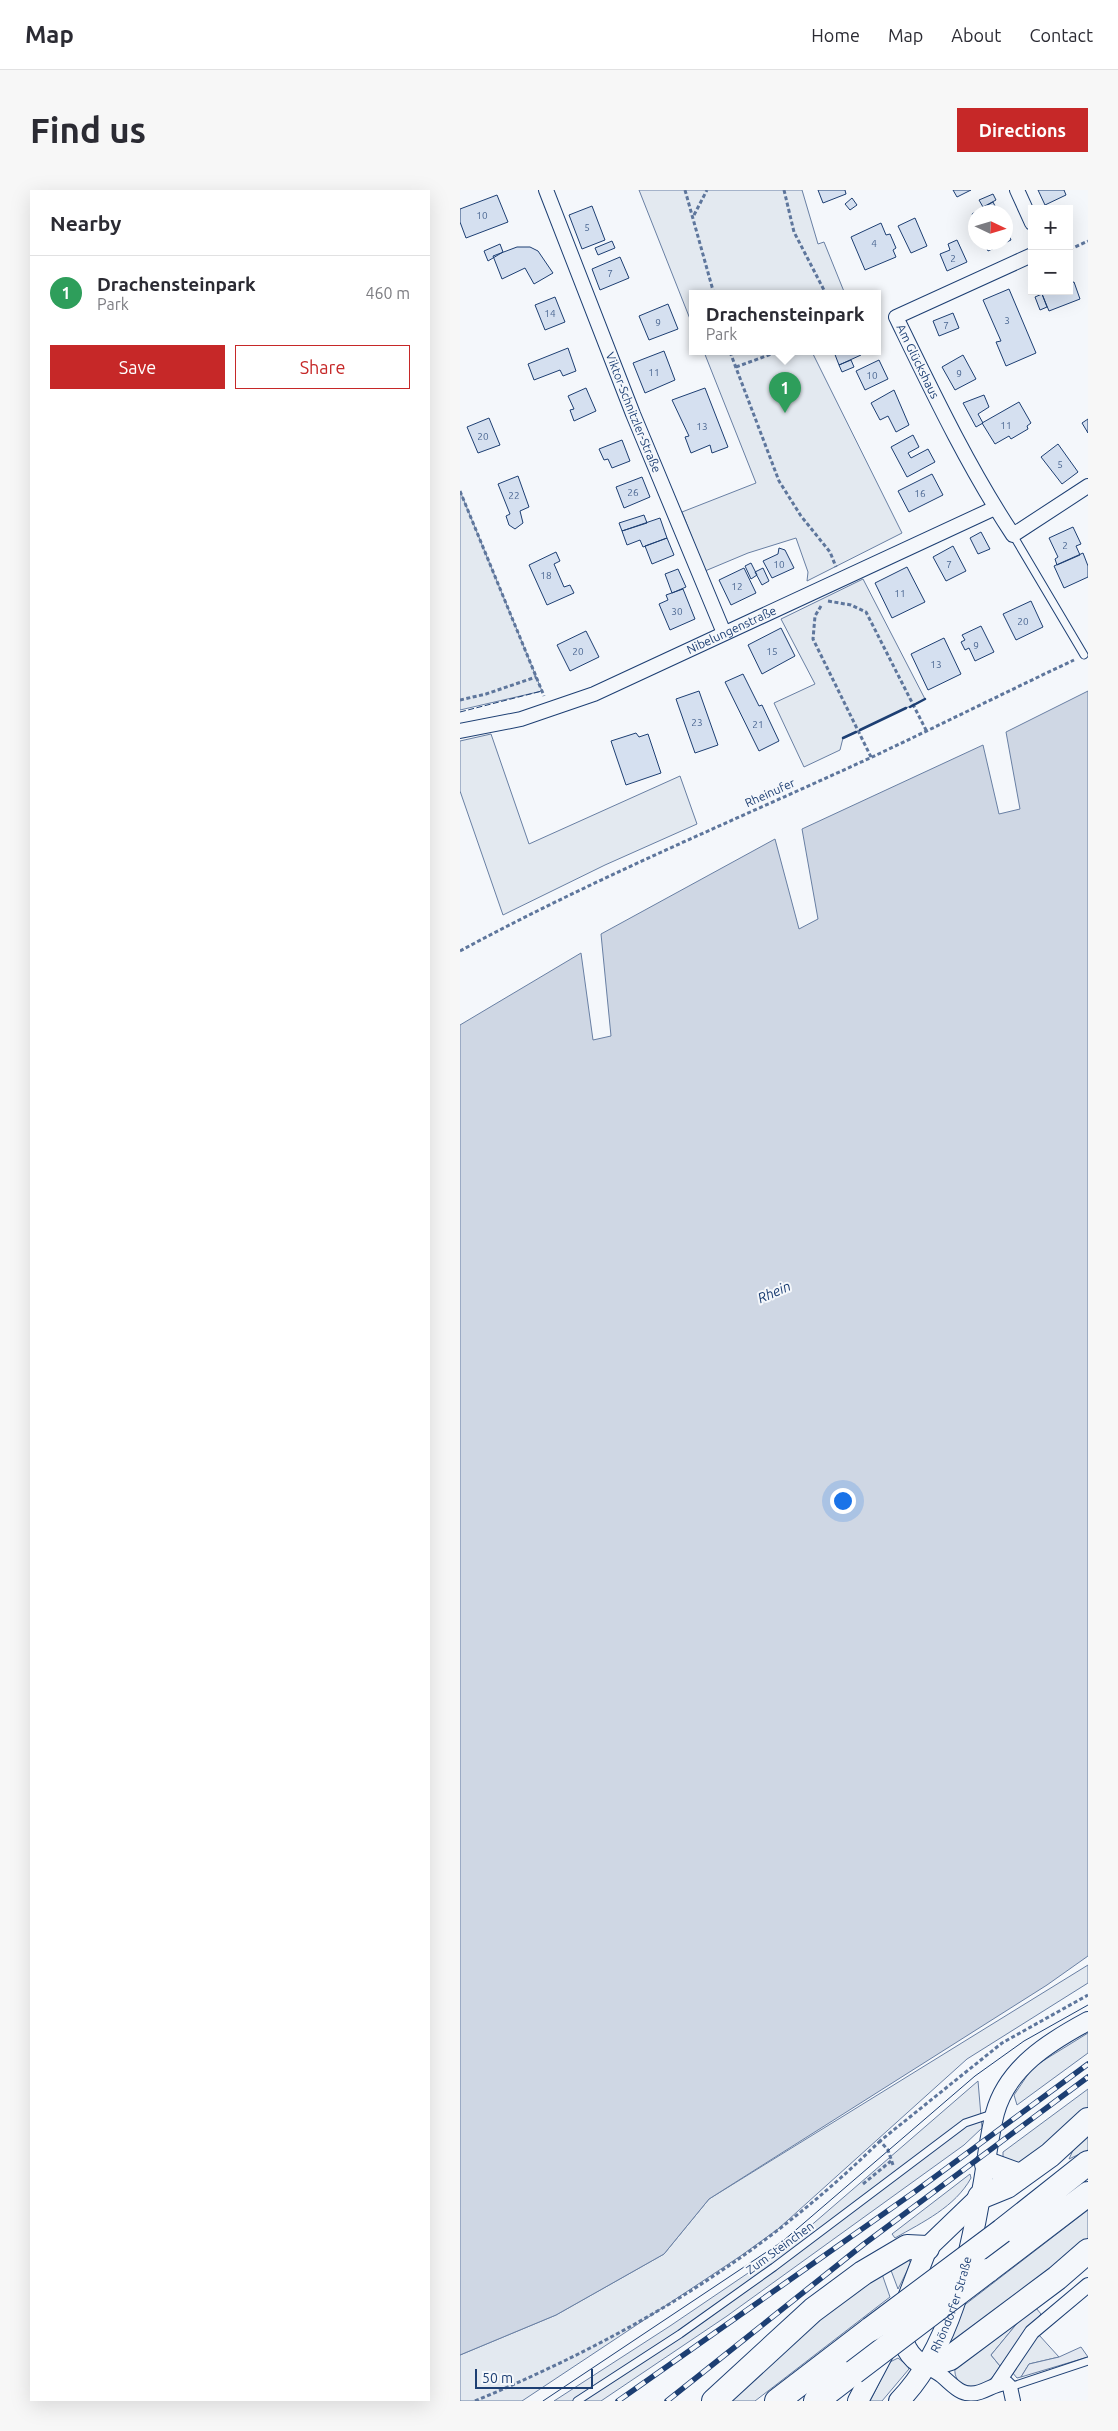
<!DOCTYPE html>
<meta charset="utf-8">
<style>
body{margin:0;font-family:Ubuntu,sans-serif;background:#f7f7f7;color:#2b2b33}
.controls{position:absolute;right:15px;top:15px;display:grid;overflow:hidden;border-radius:0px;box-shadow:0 5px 20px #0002}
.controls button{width:45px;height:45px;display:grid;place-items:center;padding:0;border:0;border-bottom:1px solid #e1e1e2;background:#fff;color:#2b2b33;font:25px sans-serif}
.compass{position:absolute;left:508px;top:15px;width:45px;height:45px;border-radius:50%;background:#fff;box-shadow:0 5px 20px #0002;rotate:94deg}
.scale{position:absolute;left:15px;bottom:12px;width:118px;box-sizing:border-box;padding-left:5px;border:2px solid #1d3f73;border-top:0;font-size:14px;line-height:18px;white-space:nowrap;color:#1d3f73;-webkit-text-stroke:4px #f4f7fb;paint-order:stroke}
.you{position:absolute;left:382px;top:1310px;width:18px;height:18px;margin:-12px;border:4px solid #fff;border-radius:50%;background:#1a73e8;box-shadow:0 0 0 8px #1a73e833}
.badge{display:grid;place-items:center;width:32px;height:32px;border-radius:50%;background:#c62828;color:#fff;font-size:16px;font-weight:700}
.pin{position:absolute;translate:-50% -41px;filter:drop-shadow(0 1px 2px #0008)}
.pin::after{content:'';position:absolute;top:26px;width:18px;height:15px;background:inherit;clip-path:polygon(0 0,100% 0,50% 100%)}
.popup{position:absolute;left:229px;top:100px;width:192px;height:65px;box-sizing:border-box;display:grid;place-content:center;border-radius:0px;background:#fff;filter:drop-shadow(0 1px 4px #0005);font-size:16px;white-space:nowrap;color:#7c7c81}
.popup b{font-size:19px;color:#2b2b33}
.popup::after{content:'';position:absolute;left:50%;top:100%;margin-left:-10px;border:10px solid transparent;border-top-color:#fff}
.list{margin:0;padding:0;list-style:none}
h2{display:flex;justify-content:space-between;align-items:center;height:65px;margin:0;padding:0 20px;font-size:21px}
h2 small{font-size:16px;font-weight:400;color:#7c7c81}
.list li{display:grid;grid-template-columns:32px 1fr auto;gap:15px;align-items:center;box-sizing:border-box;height:75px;padding:0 20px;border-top:1px solid #e1e1e2}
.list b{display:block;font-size:19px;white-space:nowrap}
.list p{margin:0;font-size:16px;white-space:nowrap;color:#7c7c81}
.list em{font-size:16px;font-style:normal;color:#7c7c81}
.actions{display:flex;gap:10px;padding:15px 20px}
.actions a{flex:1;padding:11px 0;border:1px solid #c62828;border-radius:0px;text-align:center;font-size:18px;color:#c62828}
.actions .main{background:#c62828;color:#fff}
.map{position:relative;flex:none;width:628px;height:2211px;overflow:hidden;border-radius:0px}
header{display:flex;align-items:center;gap:30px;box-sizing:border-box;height:70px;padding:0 25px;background:#fff;border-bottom:1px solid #e1e1e2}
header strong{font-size:24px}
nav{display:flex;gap:28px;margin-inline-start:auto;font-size:18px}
.intro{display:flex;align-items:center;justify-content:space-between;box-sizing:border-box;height:120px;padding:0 30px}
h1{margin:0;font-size:35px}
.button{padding:12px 22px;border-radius:0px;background:#c62828;color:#fff;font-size:18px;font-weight:700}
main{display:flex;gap:30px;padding:0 30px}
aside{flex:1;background:#fff;border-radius:0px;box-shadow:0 5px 20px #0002}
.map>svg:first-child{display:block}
.green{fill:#e3e9f0;stroke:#687fa3}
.parking{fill:#e3e8f0;stroke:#687fa3}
.water{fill:#cfd7e4;stroke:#687fa3}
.building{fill:#d5e0f0;stroke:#1d3f73}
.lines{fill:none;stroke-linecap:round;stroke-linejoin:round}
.service-casing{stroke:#1d3f73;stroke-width:9}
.minor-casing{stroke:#1d3f73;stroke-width:16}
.tertiary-casing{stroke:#1d3f73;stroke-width:20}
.secondary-casing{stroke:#1d3f73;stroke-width:22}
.trunk-casing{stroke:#1d3f73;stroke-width:26}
.path{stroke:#5e769c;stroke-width:3;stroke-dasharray:4 2.5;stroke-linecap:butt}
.service{stroke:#f4f7fb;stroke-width:7}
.minor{stroke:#f4f7fb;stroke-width:14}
.tertiary{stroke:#f4f7fb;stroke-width:18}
.secondary{stroke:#f4f7fb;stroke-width:20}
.trunk{stroke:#f4f7fb;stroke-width:24}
.tram{stroke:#1d3f73;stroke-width:1}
.rail-casing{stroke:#1d3f73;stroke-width:5.5}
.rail{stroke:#f4f7fb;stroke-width:4;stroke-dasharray:11;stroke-linecap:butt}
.trunk-bridge-casing{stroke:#1d3f73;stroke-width:26;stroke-linecap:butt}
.trunk-bridge{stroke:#f4f7fb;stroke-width:24}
.fence{stroke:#1d3f73;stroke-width:1;stroke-dasharray:6 2.5;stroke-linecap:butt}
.wall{stroke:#1d3f73;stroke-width:2.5}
.labels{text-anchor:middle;stroke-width:4;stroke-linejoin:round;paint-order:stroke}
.number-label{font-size:10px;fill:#4b6792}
.street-label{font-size:12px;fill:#1d3f73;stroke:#f4f7fb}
.water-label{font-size:14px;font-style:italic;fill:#1d3f73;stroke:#f4f7fb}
</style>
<header>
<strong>Map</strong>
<nav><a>Home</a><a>Map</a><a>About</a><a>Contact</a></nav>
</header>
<div class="intro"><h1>Find us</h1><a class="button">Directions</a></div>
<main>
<aside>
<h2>Nearby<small></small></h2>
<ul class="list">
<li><span class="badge" style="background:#2e9e5b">1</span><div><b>Drachensteinpark</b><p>Park</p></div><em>460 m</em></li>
</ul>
<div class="actions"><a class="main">Save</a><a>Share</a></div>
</aside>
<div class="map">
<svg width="628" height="2211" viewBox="0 0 628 2211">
<rect width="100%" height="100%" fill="#f4f7fb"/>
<path class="green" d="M 179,0 L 342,0 L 358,54 L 364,52 L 385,104 L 232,104 L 232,134 Z
M 244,162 L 352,162 L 442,343 L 347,391 L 348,382 L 336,348 L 288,363 L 245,381 L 222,322 L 296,293 Z
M 0,301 L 82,501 L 0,520 Z
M 403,389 L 465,509 L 383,548 L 380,560 L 344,577 L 314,513 L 355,494 L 321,429 Z
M 31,544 L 69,654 L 220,586 L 237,634 L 145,675 L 43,725 L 0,601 L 0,551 Z
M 628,1775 L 628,1793 L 507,1869 L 318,2039 L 282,2065 L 62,2211 L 0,2211 L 0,2165 L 96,2125 L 204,2064 L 249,2009 Z
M 628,1843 L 628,1863 L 557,1915 L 554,1905 L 573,1877 Z
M 518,1891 L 522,1938 L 504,1955 L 267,2126 L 141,2211 L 94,2211 L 210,2136 L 325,2058 Z
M 628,1899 L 628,1919 L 566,1973 L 543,1973 L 543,1962 Z
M 628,1942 L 628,1960 L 609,1969 L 615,1956 Z
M 510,1984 L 511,1988 C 495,2017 463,2032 435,2048 L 432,2044 Z
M 628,2020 L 628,2050 L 484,2159 L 502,2117 Z
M 447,2068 L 451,2073 L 438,2099 L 429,2075 Z
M 421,2081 L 430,2107 L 295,2211 L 267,2211 L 362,2122 Z
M 559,2131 L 531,2165 L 540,2176 C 536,2182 532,2189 527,2192 C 513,2201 493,2196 495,2178 Z
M 579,2145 L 599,2167 L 569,2174 L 561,2187 L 557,2188 L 552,2182 L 572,2152 Z
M 438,2168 L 447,2175 L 449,2179 L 422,2211 L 410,2211 L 430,2172 Z"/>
<path class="parking" d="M 576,2118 L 581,2124 L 566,2141 L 540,2176 L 531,2165 L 559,2131 Z
M 621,2157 L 628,2167 L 561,2187 L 569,2174 L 599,2167 Z"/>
<path class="water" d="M 628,501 L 628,1766 L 587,1795 L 249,2009 L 204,2064 L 96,2125 L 0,2165 L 0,835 L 121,763 L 133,850 L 151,846 L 141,744 L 315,649 L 339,739 L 358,729 L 342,639 L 523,555 L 539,624 L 560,619 L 546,542 Z"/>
<path class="building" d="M 358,0 L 385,0 L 386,4 L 363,13 Z
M 493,0 L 511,0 L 497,7 Z
M 578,0 L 604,0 L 606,5 L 585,15 Z
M 533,4 L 536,10 L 523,17 L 519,10 Z
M 37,5 L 48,32 L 6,48 L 0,32 L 0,19 Z
M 392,8 L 397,15 L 390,20 L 385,14 Z
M 533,12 L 538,22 L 516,22 L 516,31 L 512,24 Z
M 132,16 L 145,50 L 122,59 L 109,25 Z
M 455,28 L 467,56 L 451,63 L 438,36 Z
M 421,33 L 426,45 L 430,44 L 436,58 L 433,60 L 436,67 L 405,80 L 391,47 Z
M 546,39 L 551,50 L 528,61 L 524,52 L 546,52 Z
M 497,50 L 507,72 L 487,81 L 480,64 L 490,60 L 488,54 Z
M 152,51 L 155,58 L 138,65 L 135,58 Z
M 40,54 L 43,62 L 28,71 L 24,61 Z
M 57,57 L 70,57 L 78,61 L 93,83 L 74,94 L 65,78 L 42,89 L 33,66 Z
M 160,67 L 169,88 L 140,100 L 132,79 Z
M 614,92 L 620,109 L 589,121 L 582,104 L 589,101 L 609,101 L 609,93 Z
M 549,99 L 576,163 L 546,176 L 536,152 L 541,151 L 523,110 Z
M 582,104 L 587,117 L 580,120 L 575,107 Z
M 95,107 L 105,132 L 85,140 L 75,115 Z
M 208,114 L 218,139 L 189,150 L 179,126 Z
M 493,123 L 499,138 L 479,146 L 473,131 Z
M 108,158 L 116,181 L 103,186 L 100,180 L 74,190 L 68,174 Z
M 204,161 L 215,190 L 185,203 L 173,173 Z
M 374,162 L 400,162 L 401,165 L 379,175 Z
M 503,165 L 516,189 L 495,200 L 482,177 Z
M 391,170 L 394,177 L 382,182 L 379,175 Z
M 419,170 L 428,189 L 405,200 L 396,181 Z
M 126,198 L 136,221 L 114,231 L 110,220 L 114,219 L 108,206 Z
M 245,198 L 268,257 L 252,263 L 250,255 L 231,263 L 225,247 L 229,246 L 212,210 Z
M 434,200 L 449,235 L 436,242 L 428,226 L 420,230 L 411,213 Z
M 524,205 L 529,217 L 518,224 L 523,233 L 516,237 L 503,213 Z
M 559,212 L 571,233 L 567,236 L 568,239 L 551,249 L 549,246 L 535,254 L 522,233 Z
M 29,228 L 40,255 L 18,263 L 7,237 Z
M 628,229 L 628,243 L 622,233 Z
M 453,245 L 459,257 L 448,263 L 451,268 L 468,259 L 475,272 L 447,287 L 431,257 Z
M 162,250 L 170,271 L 152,278 L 148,269 L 144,270 L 139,259 Z
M 598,254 L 618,282 L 602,294 L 581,267 Z
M 472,284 L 483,305 L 449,322 L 438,301 Z
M 58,286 L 69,317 L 60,321 L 63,333 L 55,339 L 49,335 L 46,326 L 50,324 L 38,294 Z
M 182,287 L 190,307 L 164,318 L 156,297 Z
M 184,325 L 187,333 L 162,341 L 159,333 Z
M 200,328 L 207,348 L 183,357 L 180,350 L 167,355 L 162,341 Z
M 613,337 L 621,354 L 616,356 L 620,365 L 597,375 L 595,369 L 598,367 L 589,348 Z
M 521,342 L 530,359 L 518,364 L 510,348 Z
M 207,348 L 214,365 L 192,374 L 185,356 Z
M 493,356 L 506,381 L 486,391 L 473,367 Z
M 319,358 L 325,360 L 334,378 L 312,388 L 303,371 L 318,364 Z
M 96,362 L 100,371 L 94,374 L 104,397 L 110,395 L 114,403 L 87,415 L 69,375 Z
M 623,363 L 628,376 L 628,387 L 604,398 L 594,376 Z
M 291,373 L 297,385 L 291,389 L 285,376 Z
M 447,377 L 465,412 L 432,428 L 415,393 Z
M 284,378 L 296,403 L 271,415 L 259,390 Z
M 303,378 L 309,391 L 302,395 L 295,382 Z
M 218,379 L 226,397 L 212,403 L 205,384 Z
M 223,399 L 235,429 L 210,440 L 199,414 L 208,410 L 206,405 Z
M 571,411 L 583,437 L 556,450 L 543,424 Z
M 521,436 L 534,462 L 515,471 L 509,458 L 505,460 L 501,452 L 505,450 L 502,445 Z
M 321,438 L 335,466 L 302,484 L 288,455 Z
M 126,441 L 139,467 L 110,481 L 97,455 Z
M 484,448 L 501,484 L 468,500 L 451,464 Z
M 283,484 L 299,516 L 302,515 L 319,551 L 299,561 L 265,492 Z
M 239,501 L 258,555 L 235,563 L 216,509 Z
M 176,543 L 179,547 L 188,544 L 201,583 L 166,595 L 151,551 Z"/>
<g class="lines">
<g class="service-casing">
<path id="service" d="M 553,345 L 624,465
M 550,2197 L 628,2171
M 117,2211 L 220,2144 L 314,2077 L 505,1933 L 532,1924"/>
</g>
<g class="minor-casing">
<g id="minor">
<path id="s1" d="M 86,0 L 173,224 L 264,443"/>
<path d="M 557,0 L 572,33"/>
<path id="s2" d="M 572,65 L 436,127 C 472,201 508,277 553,345 L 628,296"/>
<path id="s3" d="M 0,541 L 61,529 L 134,504 L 535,318"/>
<path d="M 465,2176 C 471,2179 477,2182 482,2186 C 494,2196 502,2208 520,2202 C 529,2199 535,2194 546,2193 L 550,2197 L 553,2211"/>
<path d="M 537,2194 L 572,2142 L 628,2095"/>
</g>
</g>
<g class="tertiary-casing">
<path id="tertiary" d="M 520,2007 C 526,1979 528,1950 535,1923 C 547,1878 589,1852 628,1831"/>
</g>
<g class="secondary-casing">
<g id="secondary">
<path d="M 444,2118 L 467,2058 L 520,2007"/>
<path d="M 439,2134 C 443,2153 447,2167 465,2176"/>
<path d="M 398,2211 L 426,2158"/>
<path id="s4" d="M 439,2211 C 489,2160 508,2075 520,2007"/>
</g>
</g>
<g class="trunk-casing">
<path id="trunk" d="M 527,1974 L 560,1986
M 520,2007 L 547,1996 L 590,1965 L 628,1930
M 542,2041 L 628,1973
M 527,2081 L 628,2004
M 465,2176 L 490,2168 L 597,2088 L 628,2061
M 254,2211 L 353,2120 L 403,2083 L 447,2057 L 467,2058
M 317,2211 L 411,2139
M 356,2211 L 394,2182"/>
</g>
<path class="path" d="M 225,0 L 254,104
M 324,0 L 334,42 L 366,104
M 234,25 L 247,0
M 609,58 L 615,57 L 628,51
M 270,162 L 319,291 L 341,326 L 370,362 L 376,377
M 276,177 L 317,162
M 0,301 L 84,506
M 368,411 L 391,415 L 406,422 L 466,540
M 361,416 L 355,426 L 353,449 L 411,567
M 0,510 L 26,504 L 76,487
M 0,761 C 133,689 273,631 410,568 C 478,536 546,502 614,470
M 433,1975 L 428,1960 L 420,1951 L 542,1853 L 628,1805
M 403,1994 L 431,1971
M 15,2211 C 169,2147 301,2068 420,1951"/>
<use href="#service" class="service"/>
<use href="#minor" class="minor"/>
<use href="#tertiary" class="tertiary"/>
<use href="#secondary" class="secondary"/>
<use href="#trunk" class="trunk"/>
<path class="tram" d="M 83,2211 L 323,2051 L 515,1886 L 564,1851 L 628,1815"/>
<g class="rail-casing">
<path id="rail" d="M 158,2211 L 453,2003 L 628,1874
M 207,2211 L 404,2054 L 628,1887"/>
</g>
<use href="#rail" class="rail"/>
<g class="trunk-bridge-casing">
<path id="trunk-bridge" d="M 411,2139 L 542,2041
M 394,2182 L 527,2081"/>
</g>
<use href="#trunk-bridge" class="trunk-bridge"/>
<path class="fence" d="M 0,522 L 82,501"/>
<path class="wall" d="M 450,517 L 465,509
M 400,540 L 446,518
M 383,548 L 396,542"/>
</g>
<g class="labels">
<g class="number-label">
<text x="22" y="29">10</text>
<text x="127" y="41">5</text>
<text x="414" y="57">4</text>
<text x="493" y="72">2</text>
<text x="150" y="87">7</text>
<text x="90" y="127">14</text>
<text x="547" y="134">3</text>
<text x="198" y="136">9</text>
<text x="486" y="139">7</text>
<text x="194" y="186">11</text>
<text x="499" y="187">9</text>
<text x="412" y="189">10</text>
<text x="546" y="239">11</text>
<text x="242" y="240">13</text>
<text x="23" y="250">20</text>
<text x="600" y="278">5</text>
<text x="173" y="306">26</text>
<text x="460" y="307">16</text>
<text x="54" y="309">22</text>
<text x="605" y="359">2</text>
<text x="319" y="378">10</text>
<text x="489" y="378">7</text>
<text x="86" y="389">18</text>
<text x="277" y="400">12</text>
<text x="440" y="407">11</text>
<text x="217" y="425">30</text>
<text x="563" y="435">20</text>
<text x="516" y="459">9</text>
<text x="118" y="465">20</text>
<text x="312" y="465">15</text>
<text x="476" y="478">13</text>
<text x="237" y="536">23</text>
<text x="298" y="538">21</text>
</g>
<g class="street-label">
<text dy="4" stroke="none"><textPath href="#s2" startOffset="199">Am Glückshaus</textPath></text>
<text dy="4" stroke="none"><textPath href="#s1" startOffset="239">Viktor-Schnitzler-Straße</textPath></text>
<text dy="4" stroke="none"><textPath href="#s3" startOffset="291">Nibelungenstraße</textPath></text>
<text transform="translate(310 603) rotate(-24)" y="4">Rheinufer</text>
<text transform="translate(320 2058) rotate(-36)" y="4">Zum Steinchen</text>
<text dy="4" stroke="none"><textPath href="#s4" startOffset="111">Rhöndorfer Straße</textPath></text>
</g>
<g class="water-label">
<text transform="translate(314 1102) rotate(-24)" y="5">Rhein</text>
</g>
</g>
</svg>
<div class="controls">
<button>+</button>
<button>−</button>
</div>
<svg class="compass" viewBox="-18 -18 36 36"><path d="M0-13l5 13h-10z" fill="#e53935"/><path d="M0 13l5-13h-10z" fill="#7c7c81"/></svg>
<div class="scale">50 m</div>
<div class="you"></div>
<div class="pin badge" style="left:325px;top:223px;background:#2e9e5b">1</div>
<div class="popup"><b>Drachensteinpark</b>Park</div>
</div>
</main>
